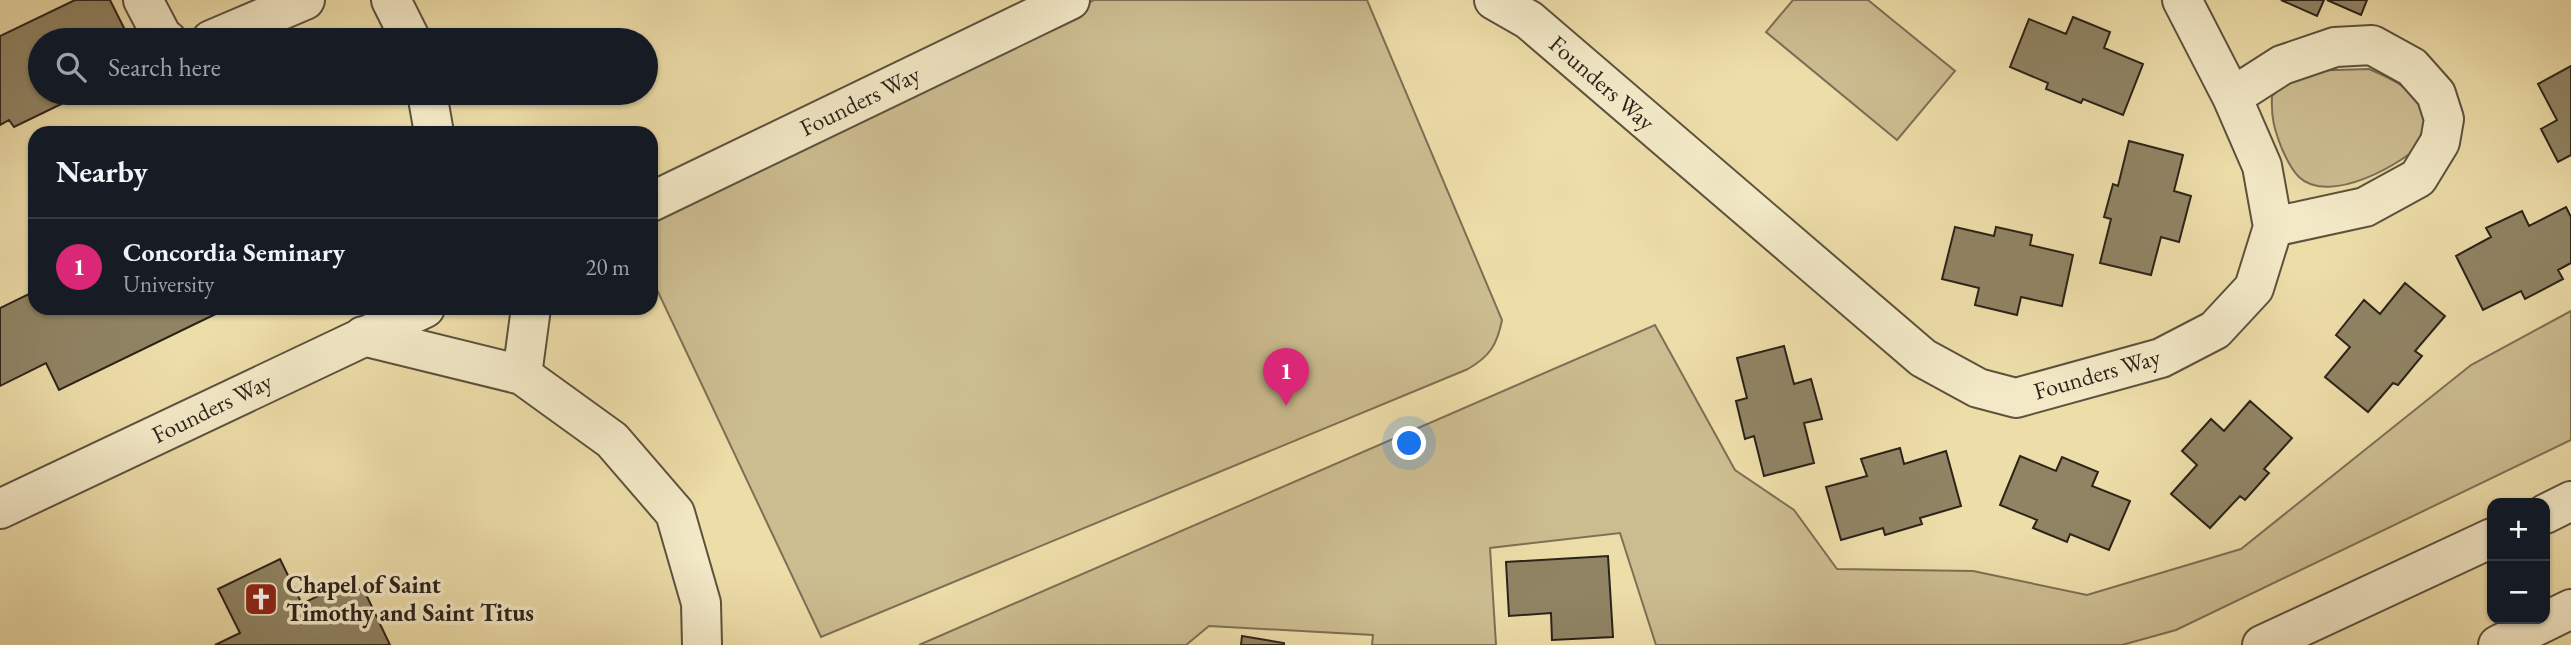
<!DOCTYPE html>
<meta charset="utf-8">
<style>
body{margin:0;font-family:"EB Garamond",serif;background:#20242c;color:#f1f3f6}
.controls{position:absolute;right:21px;bottom:21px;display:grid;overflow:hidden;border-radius:14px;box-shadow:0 2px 5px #0004}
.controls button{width:63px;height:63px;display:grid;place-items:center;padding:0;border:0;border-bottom:2px solid #363941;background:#171b24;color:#f1f3f6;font:35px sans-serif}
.you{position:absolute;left:1410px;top:444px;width:24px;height:24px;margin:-18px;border:5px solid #fff;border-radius:50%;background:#1a73e8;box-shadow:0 0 0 10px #1a73e833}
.badge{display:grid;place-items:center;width:46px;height:46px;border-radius:50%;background:#db2777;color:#fff;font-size:23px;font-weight:700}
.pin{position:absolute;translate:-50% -58px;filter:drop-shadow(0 2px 4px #0008)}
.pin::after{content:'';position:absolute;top:37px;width:24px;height:21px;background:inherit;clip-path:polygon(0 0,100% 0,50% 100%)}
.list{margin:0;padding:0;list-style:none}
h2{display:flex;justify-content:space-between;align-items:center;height:91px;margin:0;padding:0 28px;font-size:30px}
h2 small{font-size:23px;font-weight:400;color:#9ea1a6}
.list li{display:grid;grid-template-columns:46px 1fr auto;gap:21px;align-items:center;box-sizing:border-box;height:98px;padding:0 28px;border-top:2px solid #363941}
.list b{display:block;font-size:26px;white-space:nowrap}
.list p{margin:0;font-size:23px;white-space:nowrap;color:#9ea1a6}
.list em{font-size:23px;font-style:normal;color:#9ea1a6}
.icon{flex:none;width:38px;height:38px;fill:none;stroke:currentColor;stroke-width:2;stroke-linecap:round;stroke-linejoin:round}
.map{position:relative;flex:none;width:2571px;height:645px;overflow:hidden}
.search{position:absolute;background:#171b24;box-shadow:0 2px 5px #0004;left:28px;top:28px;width:630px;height:77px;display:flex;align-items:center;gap:18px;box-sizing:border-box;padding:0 24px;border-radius:38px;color:#9ea1a6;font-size:26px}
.panel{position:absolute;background:#171b24;box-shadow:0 2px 5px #0004;left:28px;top:126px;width:630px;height:189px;border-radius:21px}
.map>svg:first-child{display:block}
.green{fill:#ccbd91;stroke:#7c7055;stroke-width:2}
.building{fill:#908464;stroke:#2c2319;stroke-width:2}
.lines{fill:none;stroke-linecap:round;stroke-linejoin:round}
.minor-casing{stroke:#5c523d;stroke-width:42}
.minor{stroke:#f3e9c7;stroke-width:38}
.labels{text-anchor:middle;stroke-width:7;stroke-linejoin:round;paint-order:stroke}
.street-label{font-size:24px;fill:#2c2319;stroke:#f3e9c7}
.poi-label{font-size:24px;font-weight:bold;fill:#2c2319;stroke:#f3e9c7;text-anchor:start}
</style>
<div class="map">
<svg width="2571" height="645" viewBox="0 0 2571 645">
<rect width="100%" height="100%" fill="#eddda9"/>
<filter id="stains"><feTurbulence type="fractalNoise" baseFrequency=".00286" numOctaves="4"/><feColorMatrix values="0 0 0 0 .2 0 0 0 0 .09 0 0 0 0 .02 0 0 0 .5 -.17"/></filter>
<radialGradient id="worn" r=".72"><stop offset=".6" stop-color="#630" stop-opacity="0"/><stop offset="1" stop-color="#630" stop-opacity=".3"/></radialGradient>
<path class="green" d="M 1094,0 L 1367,0 L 1502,320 C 1497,345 1490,356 1468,369 L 821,637 L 651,277 L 651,212 Z
M 1793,0 L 1868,0 L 1955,71 L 1897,140 L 1766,32 Z
M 2369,69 C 2406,85 2428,97 2426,140 C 2403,164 2329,206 2299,177 C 2292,170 2286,158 2282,149 C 2274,129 2271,117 2272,96 L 2294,76 L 2305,71 Z
M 2571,311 L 2571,440 L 2176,630 L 2122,645 L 1656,645 L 1620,533 L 1490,548 L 1496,645 L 1372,645 L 1373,635 L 1209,626 L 1186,645 L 919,645 L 1655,325 L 1735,470 L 1794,510 L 1837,569 L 1973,571 L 2087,595 L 2241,549 L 2471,365 Z"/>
<path class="building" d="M 75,0 L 110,0 L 130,40 L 40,40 L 40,93 L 84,93 L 14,127 L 9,120 L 0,125 L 0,36 Z
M 2281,0 L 2324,0 L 2317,16 Z
M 2327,0 L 2367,0 L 2361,15 Z
M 2073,17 L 2110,32 L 2104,48 L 2143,64 L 2123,115 L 2083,99 L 2081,103 L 2046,89 L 2048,83 L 2010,67 L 2029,19 L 2066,34 Z
M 2571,66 L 2571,155 L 2558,162 L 2541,129 L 2557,120 L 2538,84 Z
M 2129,141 L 2183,155 L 2174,191 L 2191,196 L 2179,242 L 2161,237 L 2151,275 L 2100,263 L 2111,219 L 2104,217 L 2113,184 L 2118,186 Z
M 2566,207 L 2571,217 L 2571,263 L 2558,270 L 2563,279 L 2525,299 L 2521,291 L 2483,310 L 2456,256 L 2491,237 L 2486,228 L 2522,211 L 2529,226 Z
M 1955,227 L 1994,236 L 1996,227 L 2032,235 L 2030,245 L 2073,255 L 2062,306 L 2021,297 L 2017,315 L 1975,305 L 1979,288 L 1942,279 Z
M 2405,283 L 2445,316 L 2415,351 L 2422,356 L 2398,385 L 2393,383 L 2368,412 L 2325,377 L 2350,347 L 2336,335 L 2364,300 L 2380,314 Z
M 35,291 L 35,308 L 228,308 L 59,390 L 46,363 L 0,386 L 0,308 Z
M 1784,346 L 1794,384 L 1811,379 L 1822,419 L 1804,423 L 1814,463 L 1764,476 L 1754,436 L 1745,439 L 1736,401 L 1747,398 L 1737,358 Z
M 2250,401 L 2292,438 L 2264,469 L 2269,473 L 2245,500 L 2240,496 L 2210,528 L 2171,494 L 2197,465 L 2182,451 L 2211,419 L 2224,431 Z
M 1900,448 L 1904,464 L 1946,451 L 1961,506 L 1920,518 L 1922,524 L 1885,535 L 1883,528 L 1841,540 L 1826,487 L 1867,476 L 1861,459 Z
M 2020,456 L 2056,471 L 2062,457 L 2098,472 L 2092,486 L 2130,501 L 2109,550 L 2070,534 L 2067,542 L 2033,528 L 2037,520 L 2000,505 Z
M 1608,556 L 1613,637 L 1552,640 L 1551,613 L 1509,616 L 1506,562 Z
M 280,559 L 302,604 L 346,582 L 352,594 L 363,588 L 390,645 L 215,645 L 240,633 L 218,589 Z
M 1242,636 L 1284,643 L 1284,645 L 1241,645 Z"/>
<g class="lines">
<g class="minor-casing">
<path id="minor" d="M 143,0 L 163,38 L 167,40
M 391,0 L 411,40
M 1494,0 L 1529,20 L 1923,358 L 1978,388 L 2016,398 L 2161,358 L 2215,330 L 2254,288 L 2273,227 L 2262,166 L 2232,97 L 2182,0
M 211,40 L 305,0
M 427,93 L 434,133
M 2232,97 L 2282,65 L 2335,47 L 2372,45 L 2412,67 L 2436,94 L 2444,119 L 2440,142 L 2418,178 L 2365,207 L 2273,227
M 651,202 L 1070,0
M 363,336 L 522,375 L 612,440 L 675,513 L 701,603 L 702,645
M 522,375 L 531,308
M 0,509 L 425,308
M 2545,514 L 2571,501
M 2262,645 L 2492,538
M 2498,645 L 2571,609"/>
</g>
<use href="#minor" class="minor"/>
</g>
<defs>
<g id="church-square" transform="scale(1.75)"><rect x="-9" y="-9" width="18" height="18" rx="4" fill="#8f2418" stroke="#f3e9c7"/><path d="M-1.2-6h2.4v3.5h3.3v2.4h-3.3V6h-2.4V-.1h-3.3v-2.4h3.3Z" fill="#fff"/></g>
</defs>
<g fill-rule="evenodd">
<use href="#church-square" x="261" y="599"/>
</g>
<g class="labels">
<g class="street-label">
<text transform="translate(1602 83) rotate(41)" y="8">Founders Way</text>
<text transform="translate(860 101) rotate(-26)" y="8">Founders Way</text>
<text transform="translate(2097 374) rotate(-16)" y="8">Founders Way</text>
<text transform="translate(212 408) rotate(-26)" y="8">Founders Way</text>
</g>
<g class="poi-label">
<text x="286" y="593">Chapel of Saint<tspan x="286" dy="28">Timothy and Saint Titus</tspan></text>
</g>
</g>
<rect width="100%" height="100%" filter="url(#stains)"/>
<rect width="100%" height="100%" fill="url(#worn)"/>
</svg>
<div class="controls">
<button>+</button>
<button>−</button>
</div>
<div class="you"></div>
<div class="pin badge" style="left:1286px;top:406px">1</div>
<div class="search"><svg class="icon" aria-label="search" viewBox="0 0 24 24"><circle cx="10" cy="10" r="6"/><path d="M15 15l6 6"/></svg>Search here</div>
<section class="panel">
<h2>Nearby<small></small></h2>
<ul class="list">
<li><span class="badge">1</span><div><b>Concordia Seminary</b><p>University</p></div><em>20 m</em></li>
</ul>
</section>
</div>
